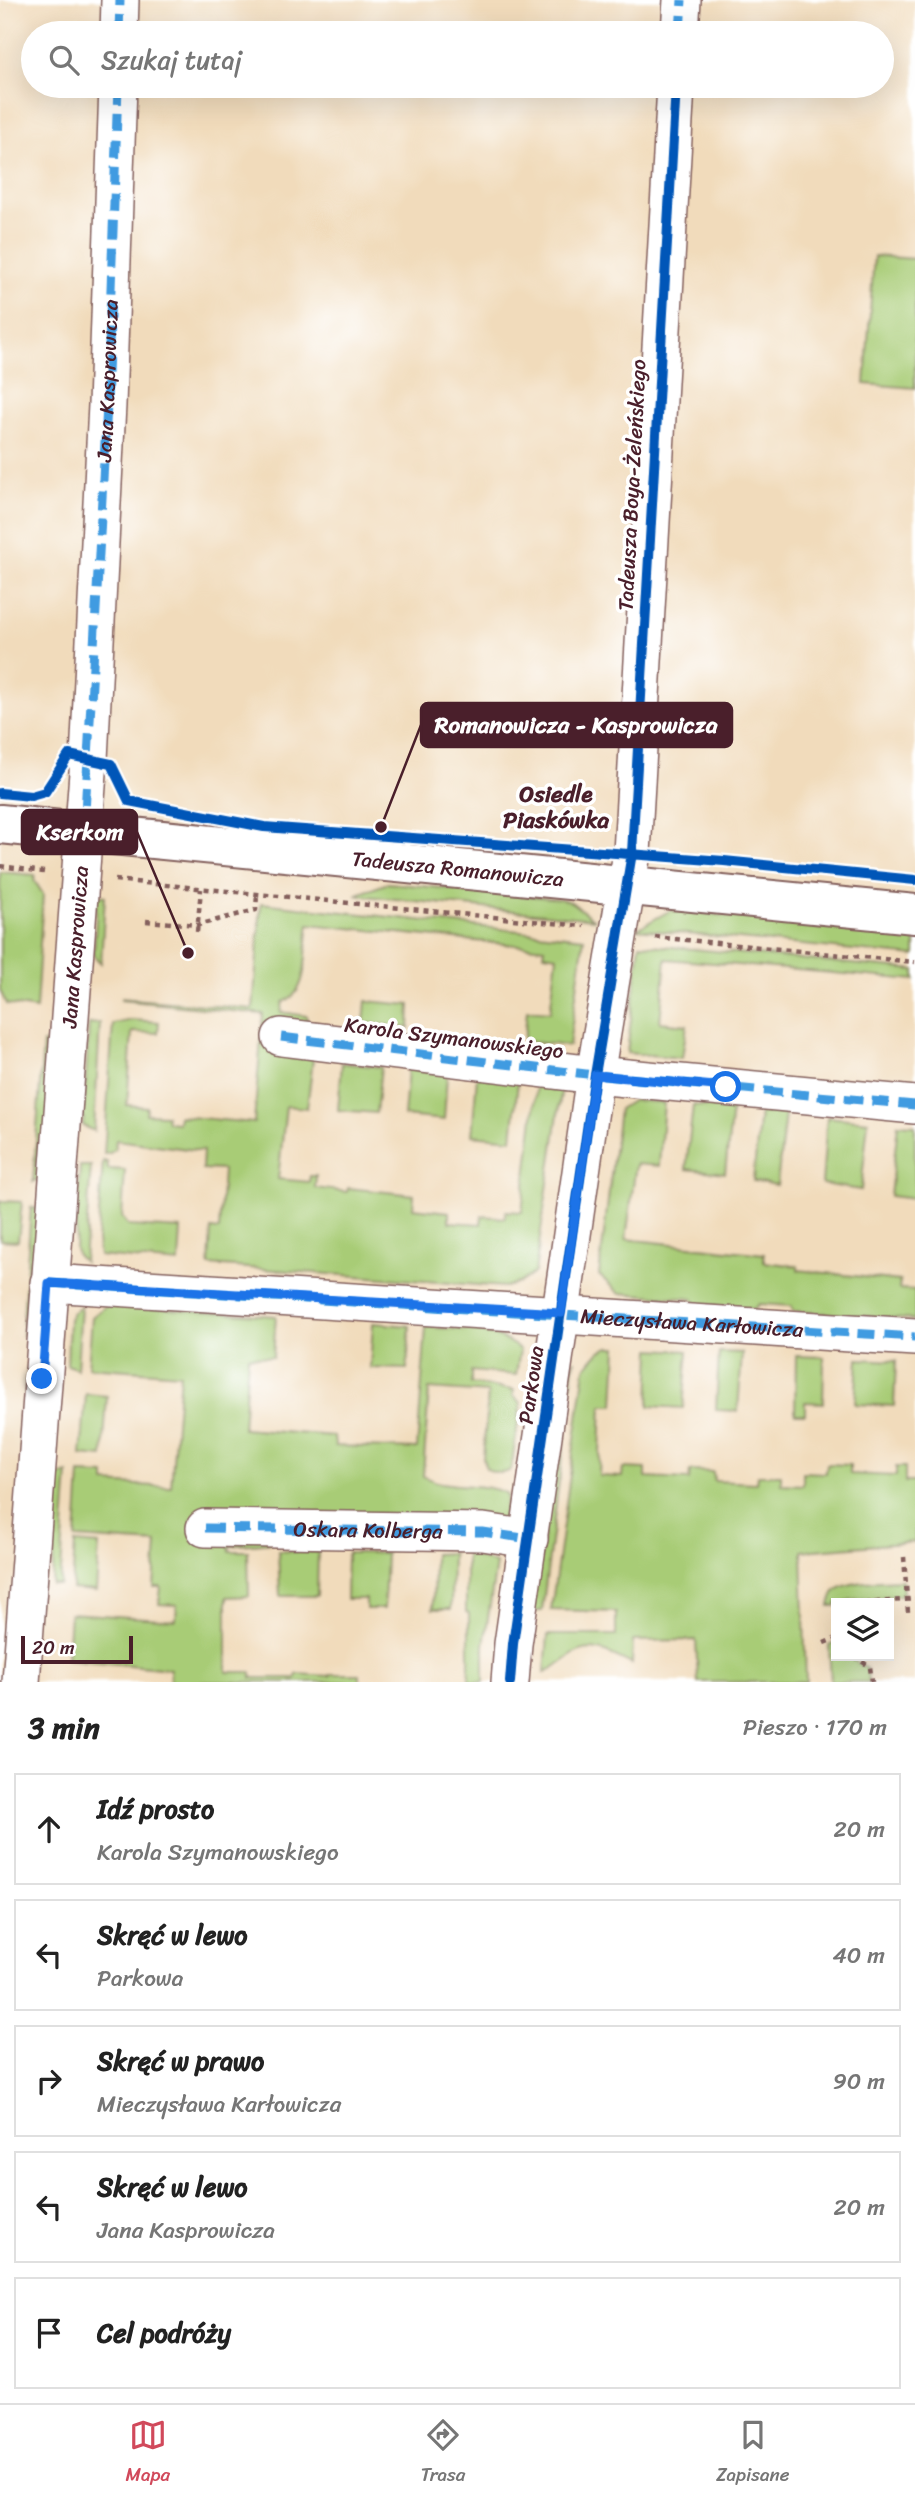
<!DOCTYPE html>
<html lang="pl">
<meta charset="utf-8">
<style>
body{margin:0;font-family:Sriracha,sans-serif;background:#f6f6f6;color:#222}
.controls{position:absolute;right:21px;bottom:21px;display:grid;overflow:hidden;border-radius:0px;box-shadow:0 7px 28px #0002}
.controls button{width:63px;height:63px;display:grid;place-items:center;padding:0;border:0;border-bottom:2px solid #e0e0e0;background:#fff;color:#222;font:35px sans-serif}
.scale{position:absolute;left:21px;bottom:18px;width:112px;box-sizing:border-box;padding-left:7px;border:4px solid #4a1f2b;border-top:0;font-size:19px;line-height:24px;white-space:nowrap;color:#4a1f2b;-webkit-text-stroke:5px #fff;paint-order:stroke}
.stop{position:absolute;width:21px;height:21px;margin:-16px;border:5px solid #1a73e8;border-radius:50%;background:#fff}
.stop.end{background:#1a73e8;border-color:#fff;box-shadow:0 2px 7px #0008}
.list{margin:0;padding:0;list-style:none}
h2{display:flex;justify-content:space-between;align-items:center;height:91px;margin:0;padding:0 28px;font-size:30px}
h2 small{font-size:23px;font-weight:400;color:#767676}
.list li{display:grid;grid-template-columns:46px 1fr auto;gap:21px;align-items:center;box-sizing:border-box;height:112px;margin:0 14px 14px;padding:0 14px;border:2px solid #e0e0e0;border-radius:0px}
.list b{display:block;font-size:26px;white-space:nowrap}
.list p{margin:0;font-size:23px;white-space:nowrap;color:#767676}
.list em{font-size:23px;font-style:normal;color:#767676}
.icon{flex:none;width:38px;height:38px;fill:none;stroke:currentColor;stroke-width:2;stroke-linecap:round;stroke-linejoin:round}
.map{position:relative;flex:none;width:915px;height:1682px;overflow:hidden}
.search{position:absolute;background:#fff;box-shadow:0 7px 28px #0002;left:21px;right:21px;top:21px;height:77px;display:flex;align-items:center;gap:18px;box-sizing:border-box;padding:0 24px;border-radius:38px;color:#767676;font-size:26px}
.sheet{height:721px;background:#fff}
nav{display:flex;justify-content:space-around;align-items:center;box-sizing:border-box;height:98px;border-top:2px solid #e0e0e0;background:#fff;font-size:19px;color:#767676}
nav a{display:grid;justify-items:center;gap:4px}
nav .on{color:#d1495b}
.map>svg:first-child{display:block}
.green{fill:#a8cc76;stroke:#797650;stroke-width:2}
.lines{fill:none;stroke-linecap:round;stroke-linejoin:round}
.minor-casing{stroke:#84615d;stroke-width:40}
.tertiary-casing{stroke:#84615d;stroke-width:42}
.path{stroke:#84615d;stroke-width:4.5;stroke-dasharray:5 5;stroke-linecap:butt}
.minor{stroke:#fff;stroke-width:37}
.tertiary{stroke:#fff;stroke-width:38}
.quiet{stroke:#409be1;stroke-width:9;stroke-dasharray:18 9;stroke-linecap:butt}
.cycleway-casing{stroke:#fff;stroke-width:15}
.cycleway{stroke:#0057b8;stroke-width:10}
.route{stroke:#1a73e8;stroke-width:9}
.labels{text-anchor:middle;stroke-width:7;stroke-linejoin:round;paint-order:stroke}
.street-label{font-size:21px;fill:#4a1f2b;stroke:#fff}
.neighbourhood-label{font-size:23px;font-weight:bold;fill:#4a1f2b;stroke:#fff}
.leader{fill:none;stroke:#4a1f2b;stroke-width:2.5}
.callout-dot{fill:#4a1f2b;stroke:#fff;stroke-width:2.5}
.callout{fill:#4a1f2b;stroke:#4a1f2b;stroke-width:2.5}
.callout-label{font-size:23px;text-anchor:middle;font-weight:bold;fill:#fff}
</style>
<div class="map">
<svg width="915" height="1682" viewBox="0 0 915 1682">
<rect width="100%" height="100%" fill="#fff"/>
<filter id="ink" filterUnits="userSpaceOnUse"><feTurbulence type="fractalNoise" baseFrequency=".0143" numOctaves="2"/><feDisplacementMap in="SourceGraphic" scale="14" xChannelSelector="R" yChannelSelector="G"/><feConvolveMatrix kernelMatrix="1 2 1 2 8 2 1 2 1" color-interpolation-filters="sRGB"/></filter>
<filter id="wash" filterUnits="userSpaceOnUse"><feTurbulence type="fractalNoise" baseFrequency=".00686" numOctaves="4" result="noise"/><feDisplacementMap in="SourceGraphic" scale="28" xChannelSelector="R" yChannelSelector="G"/><feGaussianBlur stdDeviation="1.57" result="paint"/><feColorMatrix in="noise" values="0 0 0 0 0 0 0 0 0 0 0 0 0 0 0 0 0 1.4 0 .05"/><feComposite in="paint" operator="in"/></filter>
<g filter="url(#wash)">
<rect width="100%" height="100%" fill="#f1dbbb"/>
<path class="green" d="M 874,256 L 915,259 L 915,388 L 865,384 Z
M 0,872 L 35,875 L 34,880 L 43,894 L 36,1009 L 6,1004 L 0,990 Z
M 388,883 L 561,899 L 571,902 L 593,919 L 355,895 Z
M 97,895 L 105,896 L 101,963 L 94,956 Z
M 261,903 L 584,938 L 569,1046 L 524,1041 L 527,1010 L 550,1012 L 557,956 L 544,954 L 545,948 L 309,924 C 304,949 311,992 283,1002 L 281,1012 L 307,1016 L 306,1026 L 313,1059 L 307,1108 L 286,1106 L 278,1179 L 309,1182 L 310,1176 L 316,1176 L 315,1188 L 347,1192 L 348,1188 L 414,1195 L 413,1208 L 449,1212 L 449,1222 L 481,1224 L 482,1216 L 505,1218 L 506,1211 L 522,1212 L 537,1082 L 562,1087 L 535,1272 L 519,1283 L 505,1287 L 209,1265 L 211,1229 L 219,1230 L 223,1170 L 202,1169 L 203,1151 L 116,1140 L 115,1149 L 110,1153 L 104,1154 L 113,1024 L 132,1020 L 159,1022 L 158,1033 L 132,1032 L 127,1105 L 147,1107 L 146,1114 L 166,1115 L 167,1122 L 178,1123 L 179,1116 L 254,1123 L 263,1014 L 121,1000 L 121,998 L 253,1009 Z
M 671,910 L 915,934 L 915,956 L 637,929 Z
M 640,944 L 915,970 L 915,980 L 666,959 L 660,1022 L 687,1025 L 682,1058 L 627,1053 Z
M 366,1001 L 410,1005 L 409,1028 L 364,1023 Z
M 100,1023 L 94,1131 L 83,1126 L 89,1024 Z
M 43,1043 L 53,1043 L 44,1176 L 33,1182 Z
M 342,1063 L 381,1067 L 376,1113 L 338,1110 Z
M 408,1069 L 447,1074 L 444,1120 L 404,1116 Z
M 477,1076 L 518,1081 L 512,1139 L 472,1135 Z
M 633,1100 L 664,1103 L 659,1166 L 636,1164 L 626,1239 L 764,1254 L 764,1262 L 798,1266 L 798,1270 L 900,1281 L 899,1289 L 915,1290 L 915,1320 L 793,1311 L 791,1306 L 759,1304 L 754,1309 L 695,1304 L 693,1299 L 619,1293 L 599,1275 L 619,1109 Z
M 693,1105 L 732,1109 L 725,1173 L 686,1169 Z
M 760,1112 L 785,1114 L 777,1185 L 753,1181 Z
M 827,1117 L 868,1121 L 861,1190 L 822,1184 Z
M 898,1124 L 915,1125 L 915,1199 L 890,1196 Z
M 103,1161 L 107,1162 L 108,1169 L 125,1170 L 122,1217 L 129,1226 L 181,1229 L 179,1263 L 99,1256 L 97,1240 Z
M 80,1166 L 91,1166 L 84,1262 L 77,1255 L 75,1249 Z
M 0,1201 L 22,1202 L 18,1241 L 0,1240 Z
M 31,1207 L 42,1211 L 34,1327 L 22,1335 Z
M 107,1305 L 276,1316 L 273,1357 L 248,1356 L 243,1429 L 334,1436 L 335,1446 L 417,1449 L 426,1327 C 459,1330 494,1327 520,1350 L 516,1375 L 471,1371 L 471,1384 L 514,1390 L 513,1396 L 521,1403 L 511,1470 C 503,1475 493,1473 486,1468 L 483,1459 L 488,1393 L 429,1389 L 423,1476 C 449,1491 481,1480 507,1494 L 503,1521 L 229,1546 L 230,1551 L 248,1551 L 249,1596 L 227,1597 L 227,1672 L 251,1672 L 252,1678 L 296,1678 L 297,1674 L 330,1676 L 330,1674 L 360,1674 L 360,1682 L 170,1682 L 170,1669 L 67,1659 L 70,1613 L 176,1620 L 177,1605 L 159,1604 L 161,1587 L 154,1587 L 157,1543 L 76,1538 L 80,1474 L 105,1475 L 105,1483 L 171,1487 L 180,1374 L 88,1367 L 92,1317 Z
M 81,1307 L 77,1369 L 67,1365 L 69,1319 L 72,1313 Z
M 373,1323 L 410,1326 L 407,1369 L 370,1368 Z
M 609,1347 L 617,1347 L 614,1405 L 602,1405 L 599,1476 L 622,1477 L 623,1468 L 646,1469 L 646,1478 L 689,1480 L 690,1471 L 713,1472 L 714,1481 L 756,1483 L 757,1475 L 781,1475 L 781,1484 L 803,1485 L 803,1472 L 826,1473 L 827,1464 L 850,1465 L 850,1474 L 896,1476 L 896,1467 L 905,1467 L 905,1482 L 915,1482 L 915,1542 L 802,1551 L 806,1682 L 698,1682 L 696,1640 L 633,1641 L 632,1664 C 614,1656 594,1642 574,1654 C 564,1660 556,1668 545,1672 L 548,1635 L 616,1635 L 616,1612 L 551,1610 L 585,1368 L 600,1351 Z
M 651,1349 L 688,1351 L 683,1408 L 649,1406 Z
M 719,1352 L 742,1353 L 738,1411 L 716,1410 Z
M 796,1356 L 824,1357 L 823,1403 L 805,1402 L 805,1414 L 795,1414 Z
M 575,1359 L 542,1611 L 532,1611 L 568,1375 Z
M 858,1359 L 896,1361 L 894,1406 L 855,1404 Z
M 86,1394 L 107,1396 L 103,1457 L 81,1455 Z
M 68,1473 L 60,1585 L 52,1585 L 58,1476 Z
M 75,1543 L 99,1545 L 96,1591 L 72,1589 Z
M 278,1551 L 318,1552 L 317,1596 L 280,1596 Z
M 347,1553 L 386,1553 L 384,1609 L 366,1609 L 366,1599 L 346,1599 Z
M 452,1553 L 451,1609 L 433,1609 L 434,1554 Z
M 466,1553 L 496,1564 L 484,1645 L 484,1682 L 469,1682 L 469,1613 L 466,1612 Z
M 902,1580 L 903,1595 L 850,1600 L 845,1603 L 836,1603 L 836,1606 L 830,1606 C 831,1601 832,1595 836,1591 C 847,1580 886,1581 902,1580 Z
M 836,1642 L 836,1656 L 848,1656 L 867,1669 L 868,1682 L 831,1682 L 829,1646 Z"/>
</g>
<g filter="url(#ink)">
<g class="lines">
<g class="minor-casing">
<g id="minor">
<path d="M 119,33 L 120,0"/>
<path d="M 680,33 L 682,0"/>
<path d="M 281,1037 L 595,1075 L 915,1105"/>
<path d="M 49,1283 L 915,1337"/>
<path d="M 205,1528 L 483,1532 L 529,1539"/>
<path id="s1" d="M 21,1682 L 89,759 L 107,405 L 118,86"/>
<path d="M 510,1682 L 513,1644 L 595,1075 L 632,853 L 676,86"/>
</g>
</g>
<g class="tertiary-casing">
<g id="tertiary">
<path id="s2" d="M 0,824 L 915,914"/>
</g>
</g>
<path class="path" d="M 0,866 L 44,872
M 115,880 L 584,926
M 146,921 L 198,925 L 256,910 L 257,894
M 197,932 L 201,889
M 655,937 L 915,962
M 904,1557 L 908,1612
M 865,1603 L 915,1599
M 824,1643 L 836,1638
M 854,1656 L 870,1667 L 872,1682"/>
<use href="#minor" class="minor"/>
<use href="#tertiary" class="tertiary"/>
<g class="quiet">
<path d="M 119,33 L 120,0"/>
<path d="M 680,33 L 682,0"/>
<path id="s3" d="M 84,832 L 107,405 L 118,86"/>
<path d="M 281,1037 L 595,1075 L 915,1105"/>
<path id="s4" d="M 49,1283 L 915,1337"/>
<path id="s5" d="M 205,1528 L 483,1532 L 529,1539"/>
</g>
<g class="cycleway-casing">
<path id="cycleway" d="M 0,793 L 31,796 L 45,792 L 69,755 L 111,764 L 129,801 L 264,827 L 724,861 L 915,880
M 510,1682 L 513,1644 L 595,1075 L 632,853 L 676,86"/>
</g>
<use href="#cycleway" class="cycleway"/>
</g>
</g>
<g class="lines" filter="url(#ink)">
<path class="route" d="M 42,1379 L 49,1283 L 561,1313 L 595,1075 L 726,1087"/>
</g>
<g class="labels">
<g class="street-label">
<text dy="7" stroke="none"><textPath href="#s3" startOffset="452">Jana Kasprowicza</textPath></text>
<text transform="translate(632 485) rotate(-87)" y="7">Tadeusza Boya-Żeleńskiego</text>
<text dy="7" stroke="none"><textPath href="#s2" startOffset="460">Tadeusza Romanowicza</textPath></text>
<text dy="7" stroke="none"><textPath href="#s1" startOffset="737">Jana Kasprowicza</textPath></text>
<text transform="translate(454 1038) rotate(7)" y="7">Karola Szymanowskiego</text>
<text dy="7" stroke="none"><textPath href="#s4" startOffset="644">Mieczysława Karłowicza</textPath></text>
<text transform="translate(531 1385) rotate(-82)" y="7">Parkowa</text>
<text dy="7" stroke="none"><textPath href="#s5" startOffset="163">Oskara Kolberga</textPath></text>
</g>
<g class="neighbourhood-label">
<text x="556" y="802">Osiedle<tspan x="556" dy="26">Piaskówka</tspan></text>
</g>
</g>
<path class="leader" d="M381 827L421 725M188 953L137 832"/>
<g class="callout-dot">
<circle cx="381" cy="827" r="7"/>
<circle cx="188" cy="953" r="7"/>
</g>
<g class="callout">
<rect x="421" y="703" width="311" height="44" rx="7"/>
<rect x="22" y="810" width="115" height="44" rx="7"/>
</g>
<g class="callout-label">
<text x="576" y="733">Romanowicza - Kasprowicza</text>
<text x="80" y="840">Kserkom</text>
</g>
</svg>
<div class="controls">
<button><svg class="icon" aria-label="layers" viewBox="0 0 24 24"><path d="M12 4l9 5-9 5-9-5zM3 14l9 5 9-5"/></svg></button>
</div>
<div class="scale">20 m</div>
<div class="stop" style="left:726px;top:1087px"></div>
<div class="stop end" style="left:42px;top:1379px"></div>
<div class="search"><svg class="icon" aria-label="search" viewBox="0 0 24 24"><circle cx="10" cy="10" r="6"/><path d="M15 15l6 6"/></svg>Szukaj tutaj</div>
</div>
<section class="sheet">
<h2>3 min<small>Pieszo · 170 m</small></h2>
<ul class="list">
<li><svg class="icon" aria-label="ahead" viewBox="0 0 24 24"><path d="M12 20V5M6 11l6-6 6 6"/></svg><div><b>Idź prosto</b><p>Karola Szymanowskiego</p></div><em>20 m</em></li>
<li><svg class="icon" aria-label="left" viewBox="0 0 24 24"><path d="M17 20v-9H6M10 6l-5 5 5 5"/></svg><div><b>Skręć w lewo</b><p>Parkowa</p></div><em>40 m</em></li>
<li><svg class="icon" aria-label="right" viewBox="0 0 24 24"><path d="M7 20v-9h11M14 6l5 5-5 5"/></svg><div><b>Skręć w prawo</b><p>Mieczysława Karłowicza</p></div><em>90 m</em></li>
<li><svg class="icon" aria-label="left" viewBox="0 0 24 24"><path d="M17 20v-9H6M10 6l-5 5 5 5"/></svg><div><b>Skręć w lewo</b><p>Jana Kasprowicza</p></div><em>20 m</em></li>
<li><svg class="icon" aria-label="arrive" viewBox="0 0 24 24"><path d="M6 21V4h12l-3 4 3 4H6"/></svg><div><b>Cel podróży</b></div></li>
</ul>
</section>
<nav>
<a class="on"><svg class="icon" aria-label="map" viewBox="0 0 24 24"><path d="M3 6l6-2 6 2 6-2v14l-6 2-6-2-6 2zM9 4v14M15 6v14"/></svg>Mapa</a>
<a><svg class="icon" aria-label="directions" viewBox="0 0 24 24"><path d="M12 3l9 9-9 9-9-9zM9 14v-3h6M13 9l2 2-2 2"/></svg>Trasa</a>
<a><svg class="icon" aria-label="saved" viewBox="0 0 24 24"><path d="M7 4h10v16l-5-4-5 4z"/></svg>Zapisane</a>
</nav>
